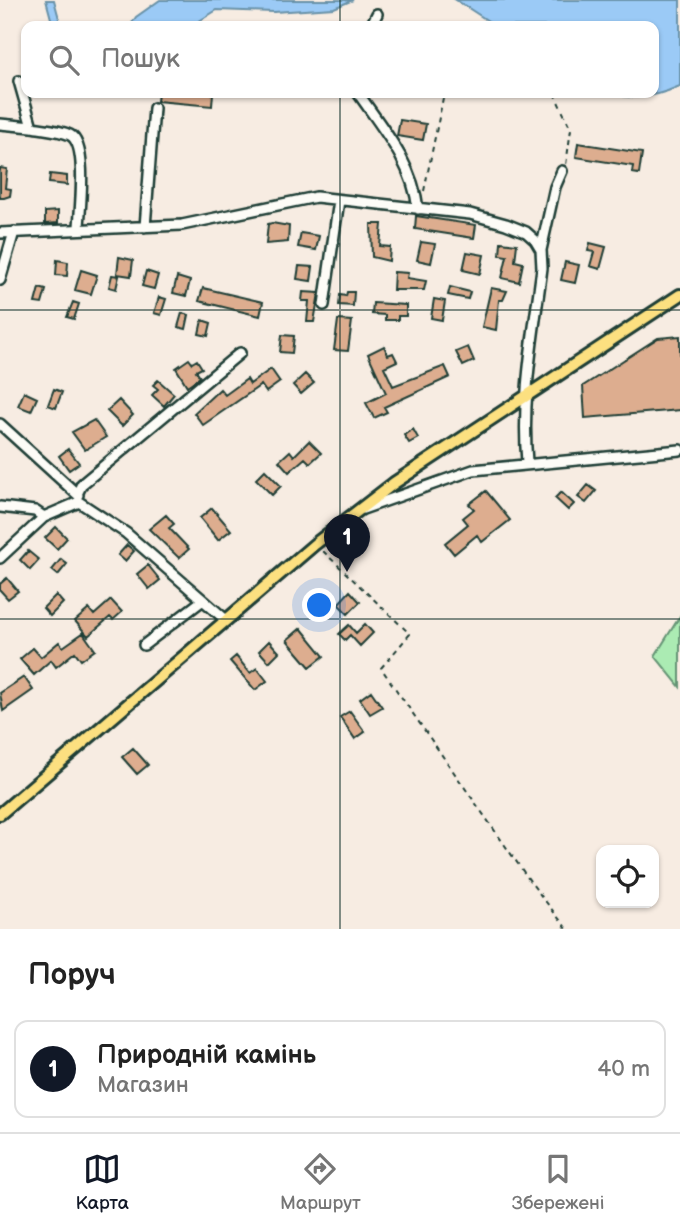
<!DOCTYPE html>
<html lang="uk">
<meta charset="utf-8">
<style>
body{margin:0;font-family:"Balsamiq Sans",sans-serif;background:#f2f2f2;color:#222}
.controls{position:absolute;right:21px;bottom:21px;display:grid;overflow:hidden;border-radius:14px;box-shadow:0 2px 5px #0004}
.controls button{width:63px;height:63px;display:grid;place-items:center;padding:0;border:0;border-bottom:2px solid #e0e0e0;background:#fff;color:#222;font:35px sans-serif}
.you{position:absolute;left:320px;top:606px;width:24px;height:24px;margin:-18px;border:5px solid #fff;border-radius:50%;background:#1a73e8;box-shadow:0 0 0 10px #1a73e833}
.badge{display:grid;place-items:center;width:46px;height:46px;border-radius:50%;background:#111827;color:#fff;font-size:23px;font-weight:700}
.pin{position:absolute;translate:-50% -58px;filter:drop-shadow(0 2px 4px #0008)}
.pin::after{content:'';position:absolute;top:37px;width:24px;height:21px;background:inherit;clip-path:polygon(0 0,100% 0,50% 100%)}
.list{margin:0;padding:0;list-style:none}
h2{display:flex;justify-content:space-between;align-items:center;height:91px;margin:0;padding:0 28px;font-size:30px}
h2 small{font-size:23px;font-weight:400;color:#767676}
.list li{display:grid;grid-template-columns:46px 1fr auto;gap:21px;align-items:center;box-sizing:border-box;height:98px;margin:0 14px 14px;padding:0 14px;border:2px solid #e0e0e0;border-radius:14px}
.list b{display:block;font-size:26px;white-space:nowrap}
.list p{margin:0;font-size:23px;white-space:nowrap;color:#767676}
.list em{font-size:23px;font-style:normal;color:#767676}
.icon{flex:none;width:38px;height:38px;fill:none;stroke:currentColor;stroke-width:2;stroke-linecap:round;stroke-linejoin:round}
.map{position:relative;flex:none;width:680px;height:929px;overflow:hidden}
.search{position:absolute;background:#fff;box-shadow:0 2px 5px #0004;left:21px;right:21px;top:21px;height:77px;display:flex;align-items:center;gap:18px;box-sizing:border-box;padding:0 24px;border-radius:14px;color:#767676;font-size:26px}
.sheet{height:203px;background:#fff}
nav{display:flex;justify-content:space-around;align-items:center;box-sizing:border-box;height:98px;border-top:2px solid #e0e0e0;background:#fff;font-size:19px;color:#767676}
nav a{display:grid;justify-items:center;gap:4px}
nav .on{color:#111827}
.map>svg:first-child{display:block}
.green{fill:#abebb3;stroke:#659474;stroke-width:2}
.water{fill:#9bcaf6;stroke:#6992a8;stroke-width:2}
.building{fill:#ddad8f;stroke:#1f3d34;stroke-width:2}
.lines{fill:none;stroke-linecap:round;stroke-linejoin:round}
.minor-casing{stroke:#1f3d34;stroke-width:14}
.major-casing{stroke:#1f3d34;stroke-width:16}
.path{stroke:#1f3d34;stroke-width:2;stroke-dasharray:5 5;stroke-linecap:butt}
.minor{stroke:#fdfcf7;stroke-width:9}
.major{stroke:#fce080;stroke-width:10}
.grid{fill:none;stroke:#1f3d34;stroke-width:2;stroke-opacity:0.55}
</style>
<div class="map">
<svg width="680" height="929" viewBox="0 0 680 929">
<rect width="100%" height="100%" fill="#f7ece2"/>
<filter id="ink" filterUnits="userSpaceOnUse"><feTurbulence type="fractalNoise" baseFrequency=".0143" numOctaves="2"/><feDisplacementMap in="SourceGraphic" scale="14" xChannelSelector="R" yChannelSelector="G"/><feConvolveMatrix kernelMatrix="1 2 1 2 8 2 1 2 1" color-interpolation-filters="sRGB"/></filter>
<g filter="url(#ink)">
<path class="green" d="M 680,616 L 680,687 L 655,656 Z"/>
<path class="water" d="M 46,0 L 54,0 L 61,26 L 53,26 Z
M 160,0 L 353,0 L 334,8 L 274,12 L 217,10 L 191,26 L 130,26 L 136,17 Z
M 456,0 L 680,0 L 680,86 C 660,95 635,102 613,93 L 654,93 L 654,26 L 496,26 Z"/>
<path class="building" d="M 158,93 L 213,93 L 212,106 L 157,101 Z
M 400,120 L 426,124 L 423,140 L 397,136 Z
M 578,143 L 642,153 L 639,174 L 632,173 L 633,166 L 576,157 Z
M 0,168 L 7,169 L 5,188 L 11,189 L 10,196 L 4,198 L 0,198 Z
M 50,174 L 67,176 L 67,185 L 49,183 Z
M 58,211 L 58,223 L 45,224 L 45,212 Z
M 416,216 L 476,225 L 474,238 L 415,229 Z
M 272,223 L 289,226 L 288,242 L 266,244 L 268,224 Z
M 371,224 L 382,224 L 380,246 L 390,247 L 389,261 L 372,257 Z
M 301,233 L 319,236 L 316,250 L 298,247 Z
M 421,242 L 435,244 L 431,263 L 417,260 Z
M 501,242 L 517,244 L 515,261 L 523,263 L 519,282 L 502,278 L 507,256 L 500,255 Z
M 590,243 L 606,247 L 600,269 L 590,266 L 594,252 L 588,251 Z
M 467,252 L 484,255 L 480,274 L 463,270 Z
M 119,257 L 133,260 L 131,276 L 117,274 Z
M 57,260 L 68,262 L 67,276 L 56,275 Z
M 565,262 L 579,265 L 575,283 L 561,280 Z
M 299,266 L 313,267 L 311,281 L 297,279 Z
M 81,270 L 97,275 L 91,294 L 75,290 Z
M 146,271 L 158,275 L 154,289 L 142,286 Z
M 394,272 L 408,273 L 407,278 L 426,281 L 424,290 L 393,290 Z
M 112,275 L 119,276 L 116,289 L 109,287 Z
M 177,277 L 190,281 L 186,296 L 173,293 Z
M 450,287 L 470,292 L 468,299 L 448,295 Z
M 39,288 L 46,290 L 42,304 L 35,303 Z
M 203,288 L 263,302 L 260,316 L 199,301 Z
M 491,288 L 507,291 L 503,300 L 499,300 L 496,330 L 482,327 Z
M 303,292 L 319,293 L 314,322 L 307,322 L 309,301 L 302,301 Z
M 347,292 L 354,292 L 353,306 L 339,305 L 340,295 L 346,296 Z
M 159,297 L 166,299 L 161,315 L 154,313 Z
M 434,299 L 445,301 L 442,320 L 431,318 Z
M 73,302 L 79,304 L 74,319 L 67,317 Z
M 373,303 L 406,305 L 406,316 L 398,316 L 398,320 L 385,320 L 385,315 L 372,314 Z
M 182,313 L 189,315 L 186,329 L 178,327 Z
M 202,320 L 211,323 L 208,336 L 199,334 Z
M 338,320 L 352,321 L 348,351 L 334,350 Z
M 282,335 L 294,336 L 292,353 L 280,352 Z
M 680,336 L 680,410 L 585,418 L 583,386 L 658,338 Z
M 384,346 L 388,355 L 393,353 L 397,361 L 384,367 L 393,386 L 445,366 L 450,377 L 384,407 L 387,412 L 374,418 L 366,403 L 386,393 L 368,354 Z
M 468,347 L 474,361 L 463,366 L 456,352 Z
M 189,359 L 192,363 L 197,360 L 202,368 L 196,371 L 200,377 L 187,386 L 176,368 Z
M 271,369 L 280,382 L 266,392 L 261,385 L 203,425 L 194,413 L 220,389 L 225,395 L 247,379 L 250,384 Z
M 305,374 L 314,383 L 301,394 L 293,385 Z
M 158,380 L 174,394 L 164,406 L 152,395 L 158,389 L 153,385 Z
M 54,389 L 62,392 L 56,408 L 48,405 Z
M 24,392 L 37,398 L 31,411 L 18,406 Z
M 119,400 L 133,415 L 122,426 L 107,411 Z
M 94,420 L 106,437 L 85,450 L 72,432 Z
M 413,429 L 418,438 L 409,443 L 404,435 Z
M 309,441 L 321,453 L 310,463 L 305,458 L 289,472 L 279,461 L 290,451 L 294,456 Z
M 68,449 L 79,463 L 69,470 L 59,456 Z
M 265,470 L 281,486 L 272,495 L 256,479 Z
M 588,485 L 596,491 L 586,503 L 578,497 Z
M 486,491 L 510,520 L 482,542 L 477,535 L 454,554 L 445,543 L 468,524 L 463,518 L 474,509 L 469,504 Z
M 561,492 L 574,504 L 568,510 L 555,498 Z
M 212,508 L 231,530 L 218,540 L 200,518 Z
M 166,515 L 174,524 L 169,528 L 189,549 L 179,558 L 149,529 Z
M 56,527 L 67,538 L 57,549 L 45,538 Z
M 127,545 L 134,551 L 125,561 L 118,555 Z
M 28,551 L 39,560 L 30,570 L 20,560 Z
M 61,559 L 67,564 L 58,575 L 52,570 Z
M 148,565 L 160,580 L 149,589 L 137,574 Z
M 7,578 L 18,591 L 8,599 L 0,590 L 0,584 Z
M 350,591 L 360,602 L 348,614 L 338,604 Z
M 56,595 L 63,603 L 50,616 L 43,608 Z
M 111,600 L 122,612 L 113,620 L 110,617 L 88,636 L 75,621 L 89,609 L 94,615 Z
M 365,624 L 373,633 L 360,646 L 350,635 L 345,640 L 339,634 L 349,625 L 356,633 Z
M 301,628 L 324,656 L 310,667 L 287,640 Z
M 83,633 L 95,650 L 81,660 L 75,652 L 56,667 L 51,660 L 34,675 L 20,659 L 33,648 L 41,657 L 59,642 L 63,647 Z
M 269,641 L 279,652 L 269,662 L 259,651 Z
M 236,656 L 250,673 L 257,668 L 267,681 L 255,690 L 230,661 Z
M 24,677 L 33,690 L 3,711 L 0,693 Z
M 371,691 L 382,707 L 370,714 L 360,699 Z
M 350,711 L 365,732 L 355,739 L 340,717 Z
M 133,748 L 148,765 L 137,774 L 122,757 Z"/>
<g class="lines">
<g class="minor-casing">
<path id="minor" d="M 371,26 L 377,14
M 19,81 L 32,127 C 43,129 60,130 70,135 C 88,144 80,208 79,227
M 358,93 C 383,129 413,164 418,209
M 0,124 L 32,127
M 145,227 L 154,108
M 0,233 L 182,225 L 316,197 L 470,214 L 506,224 L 526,232 L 535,240 L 541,250 L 542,268 C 534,332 521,397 527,462
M 541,250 L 555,187 L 562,171
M 0,280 L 14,232
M 324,305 L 339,200
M 0,424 L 78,495
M 78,492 L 82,484 L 240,353
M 0,507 L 35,511 L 44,517
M 363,509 L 473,470 L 680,450
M 0,558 L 44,517 L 79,502 L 126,533 L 226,620
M 144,645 L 203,600"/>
</g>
<g class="major-casing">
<path id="major" d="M 0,814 L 315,544 L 394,483 L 680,295"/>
</g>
<path class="path" d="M 554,93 L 571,129 L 566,165
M 424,191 L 444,93
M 323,551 L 410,634 L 381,668 L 532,884 L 567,929"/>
<use href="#minor" class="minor"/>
<use href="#major" class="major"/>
</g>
</g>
<path class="grid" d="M 340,0 L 340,26M 340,93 L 340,929M 0,310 L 680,310M 0,619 L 680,619"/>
</svg>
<div class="controls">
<button><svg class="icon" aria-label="locate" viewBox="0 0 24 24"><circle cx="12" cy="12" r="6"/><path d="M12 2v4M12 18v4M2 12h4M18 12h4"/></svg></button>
</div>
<div class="you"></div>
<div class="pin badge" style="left:347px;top:572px">1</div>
<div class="search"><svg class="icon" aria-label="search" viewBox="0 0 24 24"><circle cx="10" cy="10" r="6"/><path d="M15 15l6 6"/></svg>Пошук</div>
</div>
<section class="sheet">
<h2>Поруч<small></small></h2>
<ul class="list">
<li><span class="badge">1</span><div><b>Природній камінь</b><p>Магазин</p></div><em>40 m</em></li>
</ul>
</section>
<nav>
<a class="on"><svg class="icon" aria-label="map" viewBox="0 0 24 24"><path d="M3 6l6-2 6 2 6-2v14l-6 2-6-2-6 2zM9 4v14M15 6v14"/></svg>Карта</a>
<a><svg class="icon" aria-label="directions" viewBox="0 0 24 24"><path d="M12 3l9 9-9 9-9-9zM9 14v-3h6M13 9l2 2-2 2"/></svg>Маршрут</a>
<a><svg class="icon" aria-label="saved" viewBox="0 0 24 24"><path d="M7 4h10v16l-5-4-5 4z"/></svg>Збережені</a>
</nav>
